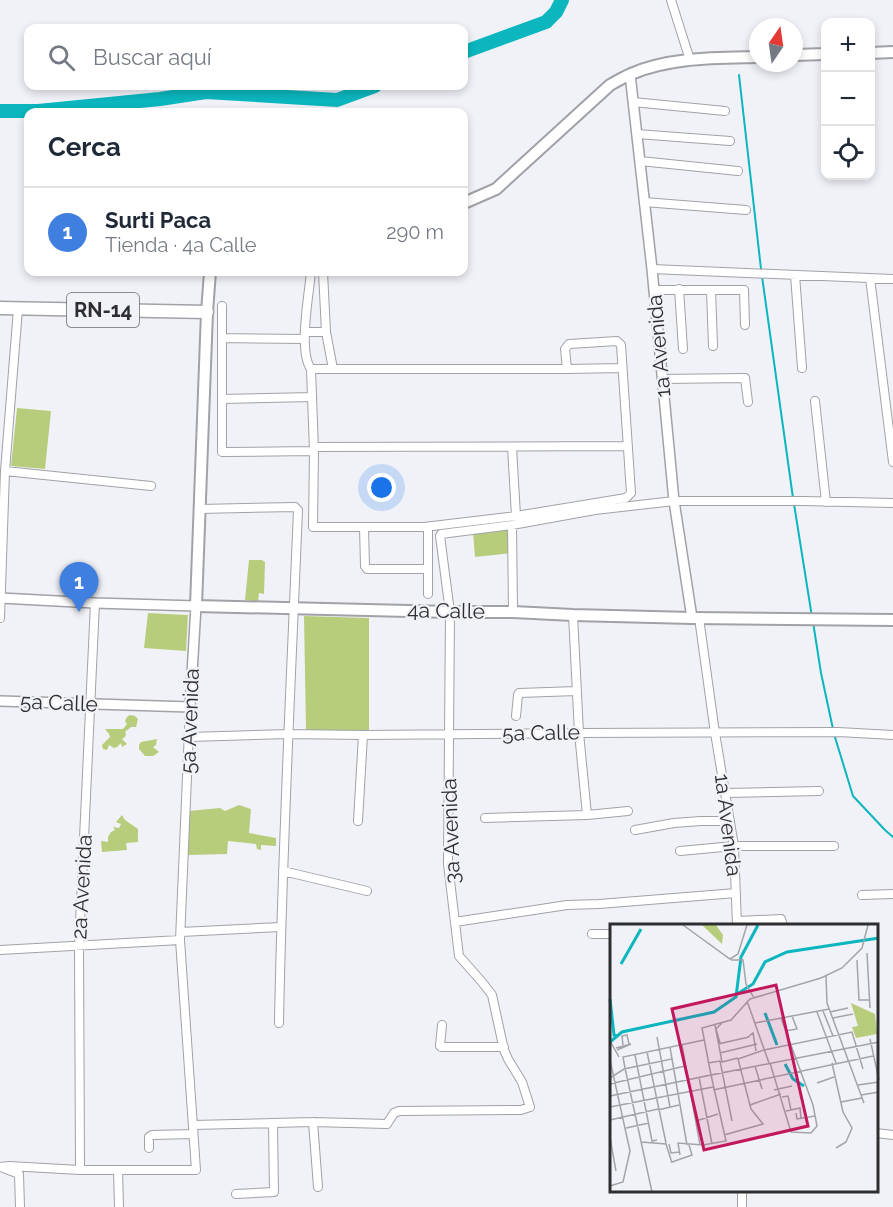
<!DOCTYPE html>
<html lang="es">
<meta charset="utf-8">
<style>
body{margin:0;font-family:Raleway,sans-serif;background:#f6f6f7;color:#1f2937}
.controls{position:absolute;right:18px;top:18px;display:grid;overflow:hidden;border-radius:12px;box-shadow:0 3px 9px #0003}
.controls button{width:54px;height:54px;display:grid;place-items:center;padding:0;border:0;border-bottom:2px solid #e0e1e3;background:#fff;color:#1f2937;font:30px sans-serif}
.compass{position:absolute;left:749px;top:18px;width:54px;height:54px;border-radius:50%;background:#fff;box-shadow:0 3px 9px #0003;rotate:13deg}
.you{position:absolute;left:382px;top:488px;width:21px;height:21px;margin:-15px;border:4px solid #fff;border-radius:50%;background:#1a73e8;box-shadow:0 0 0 9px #1a73e833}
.badge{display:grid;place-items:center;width:39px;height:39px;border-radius:50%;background:#2563eb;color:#fff;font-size:20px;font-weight:700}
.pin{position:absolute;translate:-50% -50px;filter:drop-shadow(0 2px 3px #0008)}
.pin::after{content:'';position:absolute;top:32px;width:21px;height:18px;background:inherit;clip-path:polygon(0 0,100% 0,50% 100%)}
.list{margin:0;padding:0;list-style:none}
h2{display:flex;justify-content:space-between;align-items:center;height:78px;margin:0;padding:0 24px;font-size:26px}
h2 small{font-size:20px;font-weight:400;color:#747a83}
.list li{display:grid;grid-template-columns:39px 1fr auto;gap:18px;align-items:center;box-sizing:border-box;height:90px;padding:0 24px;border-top:2px solid #e0e1e3}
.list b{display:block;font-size:22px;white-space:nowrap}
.list p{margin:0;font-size:20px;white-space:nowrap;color:#747a83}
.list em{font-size:20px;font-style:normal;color:#747a83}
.icon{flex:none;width:33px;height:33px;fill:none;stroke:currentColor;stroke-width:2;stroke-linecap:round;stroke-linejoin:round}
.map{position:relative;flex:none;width:893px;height:1207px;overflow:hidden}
.search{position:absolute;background:#fff;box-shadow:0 3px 9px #0003;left:24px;top:24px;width:444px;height:66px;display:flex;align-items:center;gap:15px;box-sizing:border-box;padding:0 21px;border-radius:12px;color:#747a83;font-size:22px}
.panel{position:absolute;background:#fff;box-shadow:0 3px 9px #0003;left:24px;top:108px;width:444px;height:168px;border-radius:12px}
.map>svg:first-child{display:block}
.green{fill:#b8cd7c}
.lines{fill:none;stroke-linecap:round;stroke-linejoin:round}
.stream{stroke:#0bb6be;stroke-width:2}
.river{stroke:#0bb6be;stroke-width:14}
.minor-casing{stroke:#a1a2a7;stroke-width:10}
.tertiary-casing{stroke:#a1a2a7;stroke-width:12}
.secondary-casing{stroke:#a1a2a7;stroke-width:14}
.primary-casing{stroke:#a1a2a7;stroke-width:15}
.minor{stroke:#fff;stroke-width:8}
.tertiary{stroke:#fff;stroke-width:9}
.secondary{stroke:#fff;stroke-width:10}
.primary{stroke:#fff;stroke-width:12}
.labels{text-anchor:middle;stroke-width:4.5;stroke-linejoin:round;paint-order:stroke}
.shield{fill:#f1f2f8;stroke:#68696c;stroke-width:1.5}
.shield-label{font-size:20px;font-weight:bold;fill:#2e2e30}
.street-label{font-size:21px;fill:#2e2e30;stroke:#f1f2f8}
.inset-river{fill:none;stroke:#0bb6be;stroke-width:3}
.inset-road{fill:none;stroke:#a3a4a8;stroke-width:1.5}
.view{fill:#c2185b;fill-opacity:0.15;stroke:#c2185b;stroke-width:3}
.inset-edge{fill:none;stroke:#2e2e30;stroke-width:3}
</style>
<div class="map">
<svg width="893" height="1207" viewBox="0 0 893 1207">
<rect width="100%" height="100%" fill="#f1f2f8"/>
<path class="green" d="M 17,408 L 51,411 L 45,469 L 11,466 Z
M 510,529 L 512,553 L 475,557 L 473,532 Z
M 249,560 L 262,560 L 265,562 L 264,594 L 259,593 L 258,602 L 245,600 Z
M 148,613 L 188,615 L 186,651 L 144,648 Z
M 304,616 L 369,618 L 369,730 L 306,730 Z
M 130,715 L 135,716 L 138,719 L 136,727 L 131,727 L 125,732 L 126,734 L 125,737 L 122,739 L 127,744 L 122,747 L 121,743 L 117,747 L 114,748 L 109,745 L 107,750 L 103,749 L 102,745 L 110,737 L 109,734 L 105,729 L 123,729 L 127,724 L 125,721 L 127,717 Z
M 157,739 L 156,745 L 153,747 L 159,752 L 153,756 L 145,756 L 139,749 L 139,745 L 141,742 Z
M 239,805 L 251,809 L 249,833 L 276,838 L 276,846 L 261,845 L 261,850 L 257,849 L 256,844 L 228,841 L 227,854 L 187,855 L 189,811 L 220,808 L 225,811 Z
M 122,815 L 125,820 L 138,829 L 138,842 L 126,843 L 127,850 L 102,852 L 101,841 L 108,842 L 108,837 L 111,832 L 115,830 L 113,827 L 119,828 L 121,824 L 116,822 Z"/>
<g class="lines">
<path class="stream" d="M 739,75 L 761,269 L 793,498
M 794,504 L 812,617
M 813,622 L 821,673 L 833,729
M 834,734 L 853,796 L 885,830 L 893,837"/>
<path class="river" d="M 464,52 L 546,22 L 556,12 L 562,0
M 0,111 L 38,111 L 160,99 L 206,92 L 337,100 L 375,86"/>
<g class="minor-casing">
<path id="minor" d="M 671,0 L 690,60
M 633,102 L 725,111
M 637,134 L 730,141
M 640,161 L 738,171
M 644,202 L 746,210
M 652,269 L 893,279
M 311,272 C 309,295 298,351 311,369 L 314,451 L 313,527 L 424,527 L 516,516 L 626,498 L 631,493 L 621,345 L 617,341 L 569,344 L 565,349 L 567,369
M 323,272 L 326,332 L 333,369
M 795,275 L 802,368
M 870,278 L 893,462
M 679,289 L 683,349
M 654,290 L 744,290 L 745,325
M 711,290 L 713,346
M 222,306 L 222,452 L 314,451
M 305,332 L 326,332
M 222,338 L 305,339
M 311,369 L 567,369 L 622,368
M 662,379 L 745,378 L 748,402
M 222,399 L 312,397
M 815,401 L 826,502
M 314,447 L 628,446
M 512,447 L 516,516
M 5,471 L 151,486
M 199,509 L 295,507 L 298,510 C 291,681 282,852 279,1023
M 512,525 L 513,612
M 364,527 L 365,566 L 367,569 L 428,569
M 428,527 L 428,594
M 573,615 L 579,733 L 587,815
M 0,618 L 5,471 L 18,309
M 699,618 L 715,733 L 734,846 L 737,925
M 516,716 L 518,695 L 519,693 L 577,691
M 189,737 L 288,734 L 363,735 L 579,733 L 838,732 L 893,735
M 725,793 L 819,791
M 485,818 L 587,815 L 628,811
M 358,821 L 363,735
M 635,830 L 674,823 L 701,821 L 730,821
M 680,851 L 734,846 L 834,846
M 283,871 L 367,891
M 862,895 L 893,894
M 738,921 L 781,919 L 783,925
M 455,922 L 567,905 L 599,904 L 736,893
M 181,932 L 281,927
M 592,934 L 611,934
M 0,950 L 180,940
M 442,1025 L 440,1046 L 441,1047 L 504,1047
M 313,1122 L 318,1187
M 193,1125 L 313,1122 L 387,1124 L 394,1113 L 399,1111 L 521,1110 L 530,1107 L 522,1082 L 508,1059 L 504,1050 L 492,995 L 482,982 L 459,956 L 448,864 L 450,612 L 440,536 L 441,534 L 512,525 L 595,510 L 674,501 L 803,501 L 893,503
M 876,1133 L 893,1135
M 149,1148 L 149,1137 L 152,1135 L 193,1134
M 0,1167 L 9,1166 L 80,1170 L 196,1170 L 180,940 L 190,707
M 1,1167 L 19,1174 L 20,1207
M 80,1170 L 79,945 L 95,603
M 118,1170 L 119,1207
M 742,1190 L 742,1207
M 236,1194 L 274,1192 L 273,1123"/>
</g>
<g class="tertiary-casing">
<path id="tertiary" d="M 630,74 L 652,269 L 674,501 L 692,618
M 0,598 L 95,603 L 196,606 L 190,707 L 0,701"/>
</g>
<g class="secondary-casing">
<path id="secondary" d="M 870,53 L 893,52
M 794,55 L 826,54
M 464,203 L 496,189 L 610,85 C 617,81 624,77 631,74 C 669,57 717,58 758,57
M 210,272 L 207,312 L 196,606 L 450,612 L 513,612 L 573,615 L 692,618 L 893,620"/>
</g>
<g class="primary-casing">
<path id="primary" d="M 0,308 L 207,312"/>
</g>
<use href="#minor" class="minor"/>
<use href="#tertiary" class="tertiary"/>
<use href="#secondary" class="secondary"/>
<use href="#primary" class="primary"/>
</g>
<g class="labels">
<rect class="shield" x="67" y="293" width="72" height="34" rx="4.5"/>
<g class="shield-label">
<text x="103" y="317">RN-14</text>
</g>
<g class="street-label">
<text transform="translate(659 346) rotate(-95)" y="7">1a Avenida</text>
<text transform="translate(446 611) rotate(1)" y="7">4a Calle</text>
<text transform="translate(59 703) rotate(2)" y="7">5a Calle</text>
<text transform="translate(190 721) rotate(-88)" y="7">5a Avenida</text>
<text transform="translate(541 733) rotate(-1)" y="7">5a Calle</text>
<text transform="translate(728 825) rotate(83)" y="7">1a Avenida</text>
<text transform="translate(451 831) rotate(-92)" y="7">3a Avenida</text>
<text transform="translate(82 887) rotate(-87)" y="7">2a Avenida</text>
</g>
</g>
<g transform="translate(610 924)">
<rect width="268" height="268" fill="#f1f2f8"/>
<path d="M 92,1 L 106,1 L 113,11 L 112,20 ZM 241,79 L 265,90 L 267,110 L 246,114 L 242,103 L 248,102 Z" fill="#b8cd7c"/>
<path class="inset-river" d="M 11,40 L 31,5M 127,70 L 143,60 L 155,38 L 177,28 L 269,14M 0,75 L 4,111 L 8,112M 155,89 L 167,121M 0,118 L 12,108 L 104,88 L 126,73 L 131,33 L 148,1M 175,140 L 183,155 L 194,162"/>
<path class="inset-road" d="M 73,1 L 120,35 L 128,30 L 137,1M 258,1 L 252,24 L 232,44 L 211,54 L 140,75 L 121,96 L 92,104 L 101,151 L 269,118M 257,29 L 260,84M 121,36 L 133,36 L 136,60 L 144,74M 247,36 L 249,76 L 259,76M 216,52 L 217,79 L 254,179M 137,77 L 159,139M 213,87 L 223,112M 207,88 L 226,139M 220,88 L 238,84M 223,94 L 243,90M 145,99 L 219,85M 0,100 L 0,117 L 9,133M 105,101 L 112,138 L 128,134M 175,107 L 187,105 L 182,92M 47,113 L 60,183M 138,113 L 143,109 L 146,127M 260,115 L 269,156M 110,119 L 106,105 L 112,99M 108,120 L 139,113M 13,121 L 12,112 L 17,111 L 19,120M 72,121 L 90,221M 6,124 L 21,120 L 7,126M 37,128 L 56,219M 110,129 L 147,120M 25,131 L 42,217 L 47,216M 62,135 L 77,221M 0,136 L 20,227 L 13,258 L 0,262M 98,139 L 110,137 L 122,197M 160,139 L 181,208 L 201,209 L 207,202 L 203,181 L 171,94M 222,139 L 233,188 L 242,204 L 236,218 L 226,224M 145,142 L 152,165M 15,144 L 42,268M 15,144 L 13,133 L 94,116M 89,153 L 102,220M 0,154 L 14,145 L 62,135 L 60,123M 207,159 L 224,153M 0,160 L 75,142M 248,161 L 269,158M 103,166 L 263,132M 164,166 L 182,162M 251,171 L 269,168M 0,172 L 101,151 L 116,217 L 93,221 L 68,219 L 70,231M 172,173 L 178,172 L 181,186M 231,178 L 252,174M 140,181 L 171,170M 0,183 L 103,163M 48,186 L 69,181M 176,187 L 190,184 L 191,194M 186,189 L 187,195 L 205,192M 0,196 L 48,185M 86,197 L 108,190M 16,204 L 39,199M 114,211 L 153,200 L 141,185 L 128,135 L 154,126 L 242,108 L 253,145M 0,214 L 6,247M 31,218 L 56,220 L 62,239M 59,220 L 61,229 L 70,228M 62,238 L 82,231 L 79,221"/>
<path class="view" d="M 166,61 L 198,202 L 94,226 L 62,85 Z"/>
<rect width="268" height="268" class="inset-edge"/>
</g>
</svg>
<div class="controls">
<button>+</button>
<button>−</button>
<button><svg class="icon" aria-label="locate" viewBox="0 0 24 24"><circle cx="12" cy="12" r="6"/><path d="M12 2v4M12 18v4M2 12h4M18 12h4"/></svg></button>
</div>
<svg class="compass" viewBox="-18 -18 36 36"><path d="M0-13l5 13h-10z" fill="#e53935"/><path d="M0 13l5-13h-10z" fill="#747a83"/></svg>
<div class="you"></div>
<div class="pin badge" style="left:79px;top:612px;background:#3f7fe0">1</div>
<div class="search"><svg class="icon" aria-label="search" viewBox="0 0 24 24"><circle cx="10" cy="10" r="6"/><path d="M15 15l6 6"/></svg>Buscar aquí</div>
<section class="panel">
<h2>Cerca<small></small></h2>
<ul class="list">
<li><span class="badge" style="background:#3f7fe0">1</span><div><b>Surti Paca</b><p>Tienda · 4a Calle</p></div><em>290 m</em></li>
</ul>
</section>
</div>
